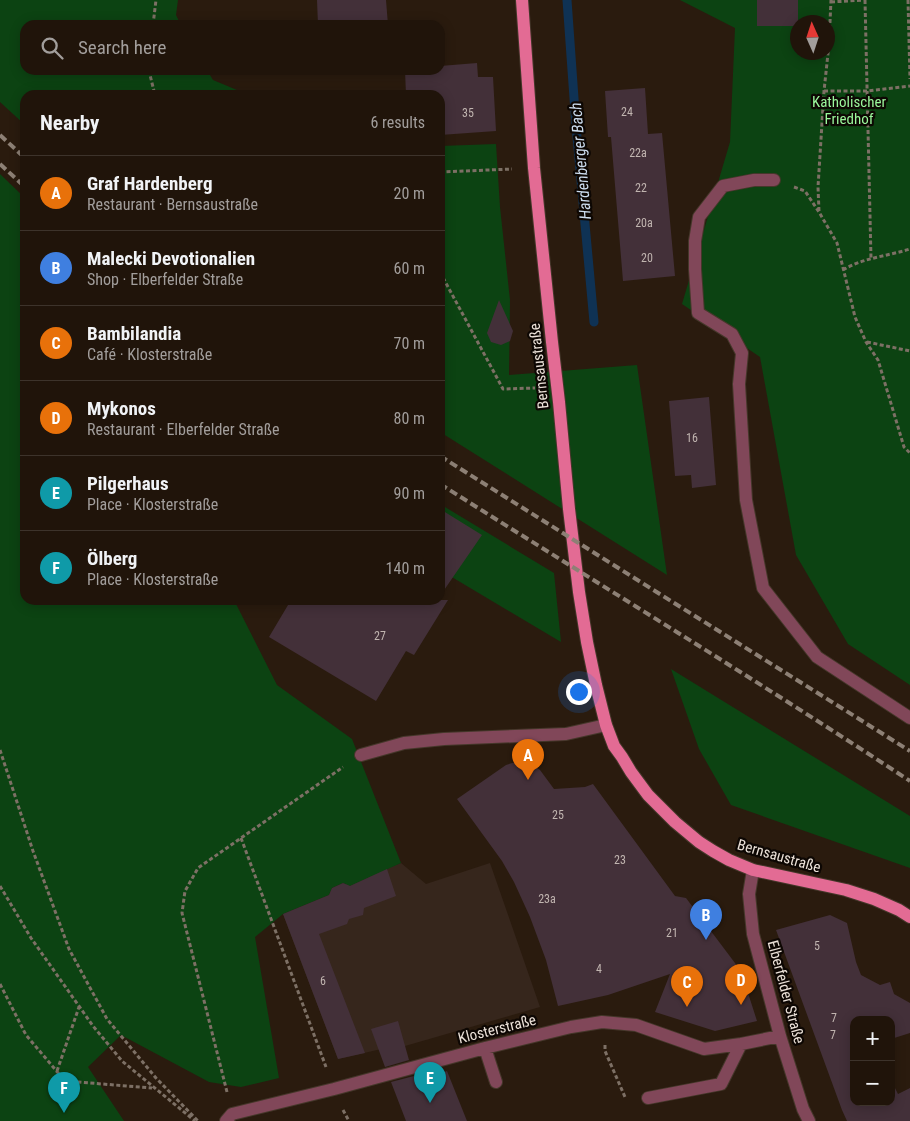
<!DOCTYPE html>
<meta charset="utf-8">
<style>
body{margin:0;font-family:"Roboto Condensed",sans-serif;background:#281d13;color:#f1f3f6}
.controls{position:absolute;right:15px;bottom:15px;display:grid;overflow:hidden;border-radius:10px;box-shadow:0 2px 12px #0003}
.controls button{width:45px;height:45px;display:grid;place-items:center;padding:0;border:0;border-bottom:1px solid #3d332b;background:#20140a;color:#f1f3f6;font:25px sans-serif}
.compass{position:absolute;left:790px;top:15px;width:45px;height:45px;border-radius:50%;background:#20140a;box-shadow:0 2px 12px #0003;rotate:357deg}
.you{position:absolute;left:578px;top:691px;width:18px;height:18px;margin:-12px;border:4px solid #fff;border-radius:50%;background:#1a73e8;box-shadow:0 0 0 8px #1a73e833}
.badge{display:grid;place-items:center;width:32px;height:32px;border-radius:50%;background:#b45309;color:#fff;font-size:16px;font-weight:700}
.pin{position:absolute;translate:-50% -41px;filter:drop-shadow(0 1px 2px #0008)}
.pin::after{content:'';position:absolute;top:26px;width:18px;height:15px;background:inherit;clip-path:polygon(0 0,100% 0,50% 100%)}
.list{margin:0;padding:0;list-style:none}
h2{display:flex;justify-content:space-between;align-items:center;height:65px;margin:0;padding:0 20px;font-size:21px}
h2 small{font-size:16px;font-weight:400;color:#a29e9c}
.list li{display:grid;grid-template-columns:32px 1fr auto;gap:15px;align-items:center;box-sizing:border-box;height:75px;padding:0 20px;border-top:1px solid #3d332b}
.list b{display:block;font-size:19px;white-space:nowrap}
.list p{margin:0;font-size:16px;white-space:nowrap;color:#a29e9c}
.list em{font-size:16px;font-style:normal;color:#a29e9c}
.icon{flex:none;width:28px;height:28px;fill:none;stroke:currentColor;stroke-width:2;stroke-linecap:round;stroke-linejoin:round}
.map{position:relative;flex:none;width:910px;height:1121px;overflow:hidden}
.search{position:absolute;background:#20140a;box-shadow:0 2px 12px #0003;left:20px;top:20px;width:425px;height:55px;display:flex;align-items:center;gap:12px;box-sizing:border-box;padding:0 18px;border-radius:15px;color:#a29e9c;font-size:19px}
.panel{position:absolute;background:#20140a;box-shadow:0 2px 12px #0003;left:20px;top:90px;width:425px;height:515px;border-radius:15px}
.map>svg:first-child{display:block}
.education{fill:#36261c}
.green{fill:#0c4312;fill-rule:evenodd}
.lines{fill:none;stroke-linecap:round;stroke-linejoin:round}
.stream{stroke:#0f3254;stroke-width:9}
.building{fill:#433039}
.minor-casing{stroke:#45372a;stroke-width:14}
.major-casing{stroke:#45372a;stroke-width:14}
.path{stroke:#7d7065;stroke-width:3;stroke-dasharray:4 2.5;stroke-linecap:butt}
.minor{stroke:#814759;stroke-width:12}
.major{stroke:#e36b94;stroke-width:12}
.rail{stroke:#8d8075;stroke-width:4;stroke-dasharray:8 4;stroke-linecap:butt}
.labels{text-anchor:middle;stroke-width:4.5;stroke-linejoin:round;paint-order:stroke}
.number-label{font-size:12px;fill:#c1b5b0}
.park-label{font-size:15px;fill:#9bf79c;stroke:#0d0703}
.street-label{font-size:15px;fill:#ebe1d8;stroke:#0d0703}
.water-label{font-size:16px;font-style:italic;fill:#ccdcee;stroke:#0d0703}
</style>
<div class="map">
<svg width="910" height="1121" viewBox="0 0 910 1121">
<rect width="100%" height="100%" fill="#2a1b0e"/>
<path class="education" d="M 401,863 L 426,884 L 490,863 L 540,1007 L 405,1046 L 390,1047 L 338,1059 L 283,914 L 329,895 L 332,888 Z"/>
<path class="green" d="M 0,0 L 178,0 L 176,15 L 181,25 L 25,25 L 25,70 L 207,70 L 213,80 L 249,95 L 25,95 L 25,125 L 0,102 Z
M 680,0 L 910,0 L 910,685 L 848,644 L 796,555 L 760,357 L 682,304 L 730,142 L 735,28 ZM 798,22 L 828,22 L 828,52 L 798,52 Z
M 496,144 L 500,207 L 510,300 L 509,375 L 637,365 L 667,575 L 440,432 L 440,146 Z
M 0,174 L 25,198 L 25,600 L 234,600 L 277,685 L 352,739 L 401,863 L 350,886 L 343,883 L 332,888 L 329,895 L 283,914 L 255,937 L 279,1078 L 241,1087 L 209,1082 L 121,1035 L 88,1067 L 124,1121 L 0,1121 Z
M 440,504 L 554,573 L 561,642 L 440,570 Z
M 671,669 L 910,816 L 910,868 L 731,805 L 699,749 Z"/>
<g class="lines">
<path class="stream" d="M 567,0 L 576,126 L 594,322"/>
</g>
<path class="building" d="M 317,0 L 386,0 L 388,25 L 318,25 Z
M 757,0 L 798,0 L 798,26 L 757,26 Z
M 477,63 L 478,77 L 493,77 L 496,131 L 440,135 L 440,95 L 406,95 L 405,70 L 440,70 L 440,66 Z
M 645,88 L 648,134 L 662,133 L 675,276 L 623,281 L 611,137 L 608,137 L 605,91 Z
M 499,300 L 513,331 L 510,341 L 501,345 L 491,342 L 487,333 Z
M 709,397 L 716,485 L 692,488 L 691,475 L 675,476 L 669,401 Z
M 440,509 L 482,535 L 440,596 Z
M 291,600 L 448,600 L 414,655 L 406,651 L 376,701 L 269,637 Z
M 525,759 L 540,770 L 554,789 L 585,787 L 593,784 L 675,896 L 686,898 L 741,971 L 757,1021 L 715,1031 L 655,1012 L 670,974 L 608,995 L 558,1006 L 546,960 L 530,917 L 514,882 L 502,861 L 457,799 L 506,765 Z
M 387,869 L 396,896 L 364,908 L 363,915 L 349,919 L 347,924 L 319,934 L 365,1053 L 338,1059 L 283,914 L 329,895 L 332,888 L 343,883 L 350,886 Z
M 830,915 L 847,923 L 856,962 L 861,975 L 880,985 L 890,982 L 894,994 L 910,1003 L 910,1033 L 891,1039 L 891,1020 L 854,1020 L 854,1102 L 891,1102 L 891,1080 L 898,1094 L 910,1088 L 910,1121 L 847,1121 L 842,1110 L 776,930 Z
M 398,1021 L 409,1060 L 385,1067 L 371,1029 Z
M 447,1071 L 467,1121 L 406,1121 L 391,1082 L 414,1076 L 416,1084 Z"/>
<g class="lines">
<g class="minor-casing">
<path id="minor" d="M 774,180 L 754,180 L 723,186 L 699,217 L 695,241 L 695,269 L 698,313 L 732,334 L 742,353 L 739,384 L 746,500 L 763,588 L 817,657 L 910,718
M 361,755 L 404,743 L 444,739 L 566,734 L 606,725
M 753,870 L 749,894 L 753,934 L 780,1036 L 803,1109 L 809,1121
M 485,1048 L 496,1082
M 648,1098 L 721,1084 L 741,1044
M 226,1121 L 232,1114 L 334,1089 L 485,1048 L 571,1027 L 602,1022 L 636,1025 L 704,1049 L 741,1044 L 780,1036"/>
</g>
<g class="major-casing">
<path id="major" d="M 522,0 L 534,168 L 552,342 L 559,402 L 569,509 L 579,592 L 587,642 L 596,685 L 606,725 L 614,746 L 622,757 L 631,772 L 648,795 L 675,822 L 699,842 L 713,851 L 729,860 L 753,870 L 846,890 L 874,899 L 899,910 L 910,917"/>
</g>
<path class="path" d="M 865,0 L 871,259
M 908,0 L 910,79
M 831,2 L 865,0
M 153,25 L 156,0
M 151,70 L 150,75 L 155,95
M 824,91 L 867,91 L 910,86
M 440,172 L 512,169
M 794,187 L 805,191 L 819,212 L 837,243 L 855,317 L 866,342 L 878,360 L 904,447 L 910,453
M 819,211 L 818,187 L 824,91 L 829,44 L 831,0
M 843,270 C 862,258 888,256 910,249
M 440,272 L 503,389 L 535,388
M 867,342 L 910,351
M 0,750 L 33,851 L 69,949 L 107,1019 L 156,1078 L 198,1121
M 241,838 L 326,1067
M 0,886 L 31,938 L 93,1026 L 122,1061 L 195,1121
M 0,984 L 26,1035 L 65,1081 L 152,1088
M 605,1045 L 605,1051 L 625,1097
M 57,1071 L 79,1007
M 227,1092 L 182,913 L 185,891 L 198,868 L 343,767
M 343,1110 L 349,1121"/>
<use href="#minor" class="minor"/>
<use href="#major" class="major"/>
<path class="rail" d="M 0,135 L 25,158
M 0,164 L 25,187
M 440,456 L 910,751
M 440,484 C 597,583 755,679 910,781"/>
</g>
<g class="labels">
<g class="number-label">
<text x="627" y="116">24</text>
<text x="468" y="117">35</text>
<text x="638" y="157">22a</text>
<text x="641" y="192">22</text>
<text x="644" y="227">20a</text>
<text x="647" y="262">20</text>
<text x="692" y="442">16</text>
<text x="380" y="640">27</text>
<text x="558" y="819">25</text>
<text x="620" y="864">23</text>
<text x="547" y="903">23a</text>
<text x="672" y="937">21</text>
<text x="817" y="950">5</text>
<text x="599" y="973">4</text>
<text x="323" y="985">6</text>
<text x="834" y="1022">7</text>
<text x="833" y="1039">7</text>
</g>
<g class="park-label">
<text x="849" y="107">Katholischer<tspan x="849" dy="17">Friedhof</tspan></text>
</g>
<g class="street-label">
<text transform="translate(539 366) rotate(-96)" y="5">Bernsaustraße</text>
<text transform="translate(779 856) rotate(16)" y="5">Bernsaustraße</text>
<text transform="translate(786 992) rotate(75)" y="5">Elberfelder Straße</text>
<text transform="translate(497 1029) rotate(-14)" y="5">Klosterstraße</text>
</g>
<g class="water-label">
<text transform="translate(580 161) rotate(-95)" y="6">Hardenberger Bach</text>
</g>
</g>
</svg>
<div class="controls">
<button>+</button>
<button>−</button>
</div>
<svg class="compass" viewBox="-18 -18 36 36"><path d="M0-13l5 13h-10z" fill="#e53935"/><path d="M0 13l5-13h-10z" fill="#a29e9c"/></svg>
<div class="you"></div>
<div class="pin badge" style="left:528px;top:780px;background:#e8710a">A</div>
<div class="pin badge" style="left:706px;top:940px;background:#3f7fe0">B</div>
<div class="pin badge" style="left:687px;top:1007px;background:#e8710a">C</div>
<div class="pin badge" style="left:741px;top:1005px;background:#e8710a">D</div>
<div class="pin badge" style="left:430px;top:1103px;background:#0f9aa8">E</div>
<div class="pin badge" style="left:64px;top:1113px;background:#0f9aa8">F</div>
<div class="search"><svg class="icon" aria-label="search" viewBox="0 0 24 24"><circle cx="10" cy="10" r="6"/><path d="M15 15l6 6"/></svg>Search here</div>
<section class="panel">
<h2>Nearby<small>6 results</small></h2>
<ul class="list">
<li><span class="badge" style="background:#e8710a">A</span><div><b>Graf Hardenberg</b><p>Restaurant · Bernsaustraße</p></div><em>20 m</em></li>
<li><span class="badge" style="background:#3f7fe0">B</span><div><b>Malecki Devotionalien</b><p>Shop · Elberfelder Straße</p></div><em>60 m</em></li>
<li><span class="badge" style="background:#e8710a">C</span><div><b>Bambilandia</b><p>Café · Klosterstraße</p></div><em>70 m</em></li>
<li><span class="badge" style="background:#e8710a">D</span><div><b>Mykonos</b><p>Restaurant · Elberfelder Straße</p></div><em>80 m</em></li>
<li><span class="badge" style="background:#0f9aa8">E</span><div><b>Pilgerhaus</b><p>Place · Klosterstraße</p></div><em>90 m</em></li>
<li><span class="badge" style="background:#0f9aa8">F</span><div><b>Ölberg</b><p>Place · Klosterstraße</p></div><em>140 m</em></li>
</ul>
</section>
</div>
